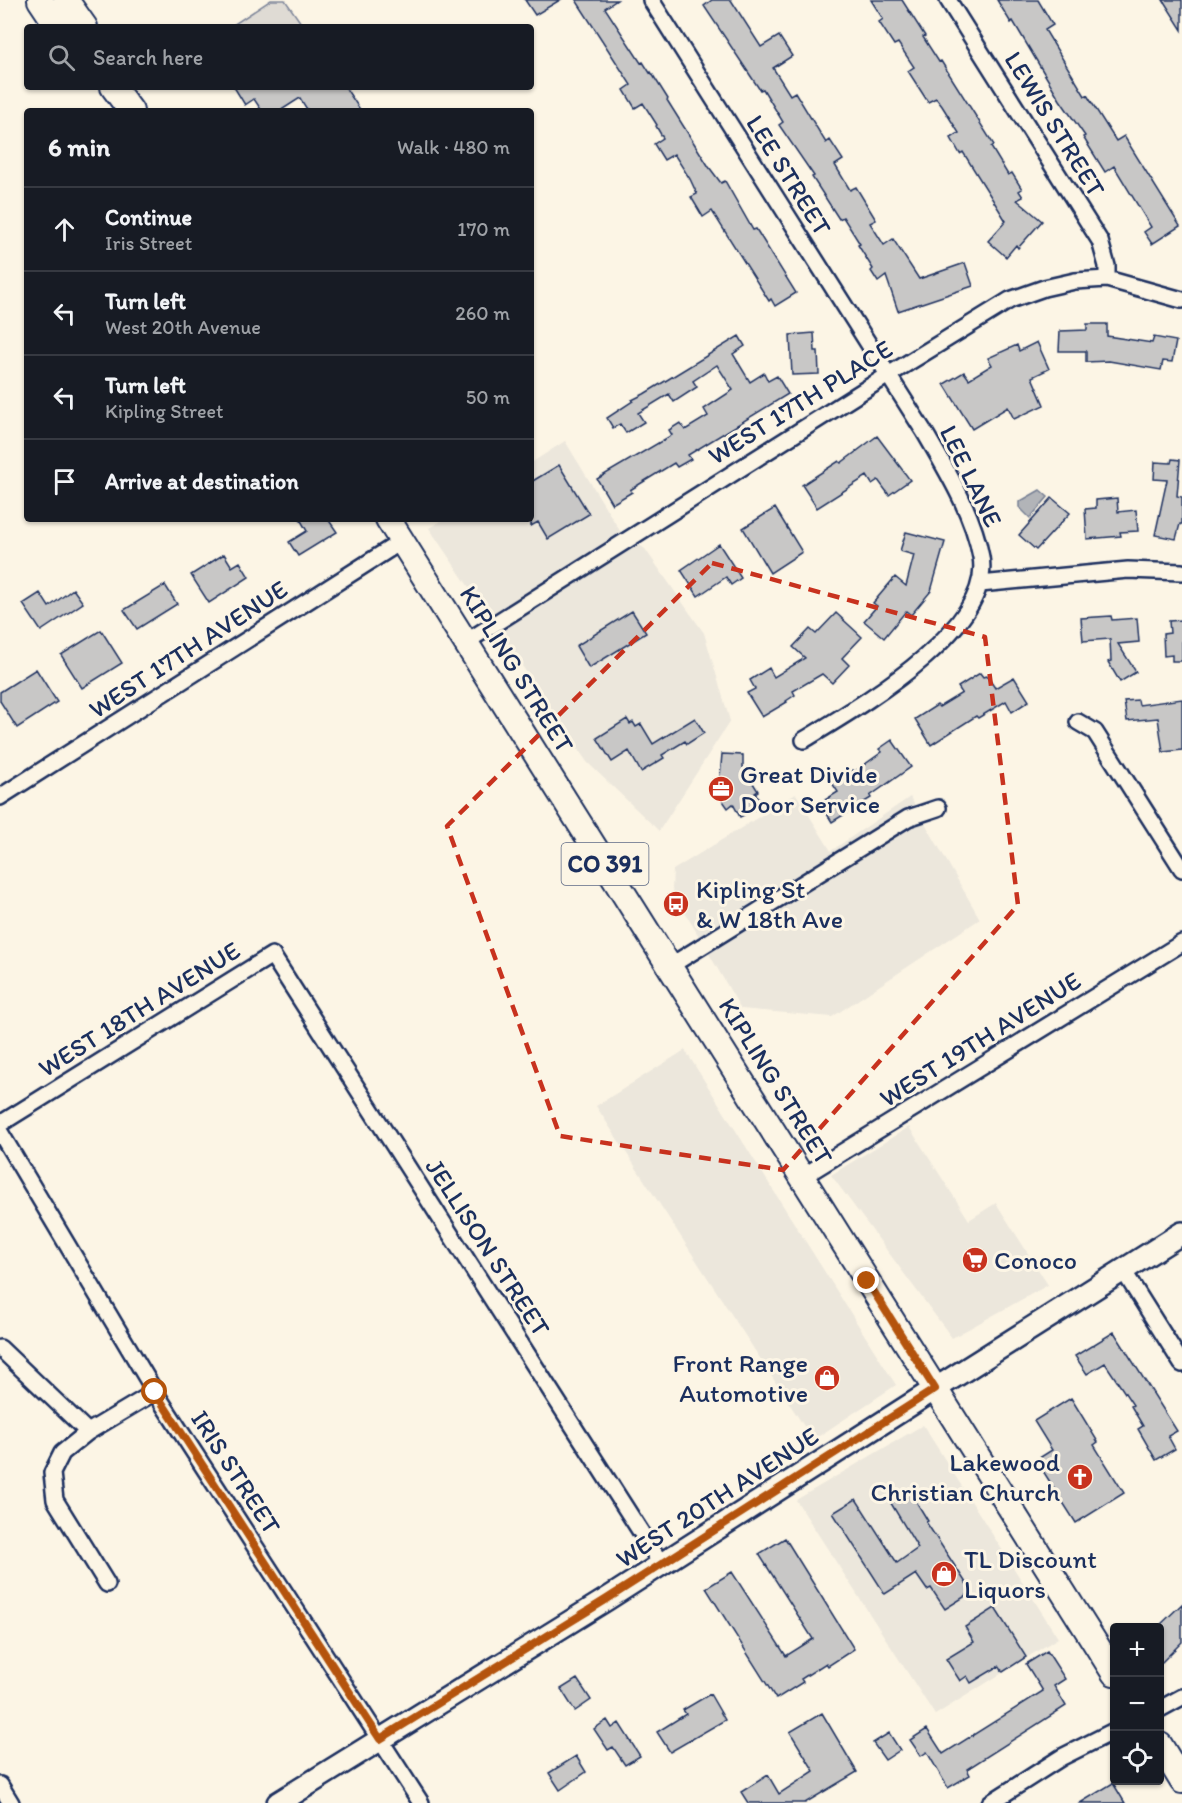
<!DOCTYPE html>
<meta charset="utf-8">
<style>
body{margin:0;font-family:Itim,sans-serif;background:#20242c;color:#f1f3f6}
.controls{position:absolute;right:18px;bottom:18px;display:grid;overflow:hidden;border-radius:6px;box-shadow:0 2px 4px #0004}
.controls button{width:54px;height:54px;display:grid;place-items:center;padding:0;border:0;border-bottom:2px solid #363941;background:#171b24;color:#f1f3f6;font:30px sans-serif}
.stop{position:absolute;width:18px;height:18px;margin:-14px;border:4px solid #b45309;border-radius:50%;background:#fff}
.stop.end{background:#b45309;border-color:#fff;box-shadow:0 2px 6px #0008}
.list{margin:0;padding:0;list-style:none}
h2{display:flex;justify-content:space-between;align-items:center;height:78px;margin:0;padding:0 24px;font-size:26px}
h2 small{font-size:20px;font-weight:400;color:#9ea1a6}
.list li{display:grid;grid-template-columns:39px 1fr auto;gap:18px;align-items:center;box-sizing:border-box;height:84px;padding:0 24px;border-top:2px solid #363941}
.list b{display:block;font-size:22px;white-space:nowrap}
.list p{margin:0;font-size:20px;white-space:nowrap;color:#9ea1a6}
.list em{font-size:20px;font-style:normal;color:#9ea1a6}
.icon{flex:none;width:33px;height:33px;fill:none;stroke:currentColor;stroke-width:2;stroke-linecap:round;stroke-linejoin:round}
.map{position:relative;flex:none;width:1182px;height:1803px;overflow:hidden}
.search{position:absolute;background:#171b24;box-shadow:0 2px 4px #0004;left:24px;top:24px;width:510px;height:66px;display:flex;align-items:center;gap:15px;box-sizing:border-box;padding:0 21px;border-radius:6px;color:#9ea1a6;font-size:22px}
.panel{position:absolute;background:#171b24;box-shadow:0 2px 4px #0004;left:24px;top:108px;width:510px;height:414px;border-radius:6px}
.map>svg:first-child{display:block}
.built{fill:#ece7dc}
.green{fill:#dfdbd4;stroke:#7d8599;stroke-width:1.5}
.water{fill:#b2b4b8;stroke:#767f94;stroke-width:1.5}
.building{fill:#c8c7c6;stroke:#1b2f5e;stroke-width:1.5}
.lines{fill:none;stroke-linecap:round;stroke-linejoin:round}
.street-casing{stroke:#1b2f5e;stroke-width:20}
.secondary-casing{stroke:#1b2f5e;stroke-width:26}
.primary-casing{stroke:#1b2f5e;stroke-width:28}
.street{stroke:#fcf5e5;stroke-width:15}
.secondary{stroke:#fcf5e5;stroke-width:21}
.primary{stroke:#fcf5e5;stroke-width:24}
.route{stroke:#b45309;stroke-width:8}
.marked{fill:none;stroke:#c8321e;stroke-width:4.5;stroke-dasharray:12 8;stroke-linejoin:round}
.labels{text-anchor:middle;stroke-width:6;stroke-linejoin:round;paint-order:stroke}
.shield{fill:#fcf5e5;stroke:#5e6a86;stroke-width:1.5}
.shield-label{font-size:24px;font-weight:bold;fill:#1b2f5e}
.street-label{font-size:26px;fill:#1b2f5e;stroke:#fcf5e5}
.poi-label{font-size:26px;fill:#1b2f5e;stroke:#fcf5e5;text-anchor:start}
</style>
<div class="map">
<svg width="1182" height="1803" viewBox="0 0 1182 1803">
<rect width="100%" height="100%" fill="#fcf5e5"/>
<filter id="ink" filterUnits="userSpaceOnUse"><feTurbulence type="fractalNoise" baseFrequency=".0167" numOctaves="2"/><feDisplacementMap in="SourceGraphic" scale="12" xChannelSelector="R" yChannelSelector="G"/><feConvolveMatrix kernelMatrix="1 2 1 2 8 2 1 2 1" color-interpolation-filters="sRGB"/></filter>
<g filter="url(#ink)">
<path class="built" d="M 565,441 L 620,531 L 645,549 L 704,633 L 730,721 L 659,831 L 587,762 L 429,528 L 444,519 L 531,519 L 531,463 Z
M 796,794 L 831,851 L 910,797 L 980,919 L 832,1017 L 741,1009 L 672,890 L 673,870 Z
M 685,1050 L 896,1385 L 813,1440 L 596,1106 Z
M 909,1127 L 969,1220 L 996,1203 L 1048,1285 L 952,1338 L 831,1175 Z
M 923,1425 L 1058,1638 L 935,1715 L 796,1500 Z"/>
<path class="green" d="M 271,0 L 285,0 L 301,23 L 295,27 L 230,27 Z"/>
<path class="water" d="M 1040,490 L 1048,497 L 1030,518 L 1019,507 L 1019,502 Z"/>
<path class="building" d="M 525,0 L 560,0 L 535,15 Z
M 576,0 L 617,0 L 605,8 L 641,63 L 643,62 L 650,73 L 651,72 L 668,99 L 667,100 L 709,167 L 721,183 L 725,181 L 753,230 L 756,229 L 796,293 L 775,306 L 771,299 L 769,301 L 712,211 L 703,217 L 691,197 L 697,194 L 690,179 L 674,154 L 664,160 L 654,144 L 663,138 L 656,126 L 657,125 L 643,103 L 635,108 L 624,90 L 631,85 Z
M 712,0 L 731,0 L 761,47 L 779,36 L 792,56 L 773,68 L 790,95 L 795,92 L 826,143 L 830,140 L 843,160 L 835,165 L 850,190 L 856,187 L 876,220 L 870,223 L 884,245 L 893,239 L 919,279 L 965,263 L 973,286 L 898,311 L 886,276 L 878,282 L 871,271 L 873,269 L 858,245 L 860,244 L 843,217 L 839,219 L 812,177 L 814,176 L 779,125 L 783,122 L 763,89 L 760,90 L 704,6 Z
M 871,0 L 902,0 L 925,36 L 923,37 L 939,62 L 941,61 L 994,145 L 991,147 L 1008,175 L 1012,173 L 1022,189 L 1019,191 L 1023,197 L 1017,200 L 1042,221 L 1018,248 L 1016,245 L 1006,257 L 988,241 L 1006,221 L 963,152 L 960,154 L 951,138 L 959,133 L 942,106 L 936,98 L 928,102 L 908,71 L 914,67 L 898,43 L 894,45 L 879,22 L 883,19 Z
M 997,0 L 1038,0 L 1053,25 L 1045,30 L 1085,96 L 1087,95 L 1116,141 L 1124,136 L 1180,226 L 1152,244 L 1144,232 L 1151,227 L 1114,166 L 1105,172 L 1083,137 L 1085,136 L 1060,100 L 1013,21 L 1011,23 Z
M 1163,0 L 1182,0 L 1182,30 Z
M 234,87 L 345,87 L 361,111 L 308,111 L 300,98 L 280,111 L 262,111 L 254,99 L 245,105 Z
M 1087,324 L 1107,324 L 1107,336 L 1152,343 L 1154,337 L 1176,341 L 1172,362 L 1163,361 L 1161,370 L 1109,361 L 1086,362 L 1086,351 L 1059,351 L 1060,331 L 1087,330 Z
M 814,333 L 815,351 L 818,351 L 819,374 L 792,375 L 790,335 Z
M 739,336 L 745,346 L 733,354 L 750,382 L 764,373 L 768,381 L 777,376 L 788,394 L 688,455 L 691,459 L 677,467 L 674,463 L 630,490 L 632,492 L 612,504 L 597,479 L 672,435 L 669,430 L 680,423 L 685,430 L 708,416 L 704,409 L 733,390 L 717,365 L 693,381 L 697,387 L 674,402 L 669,394 L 638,413 L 644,422 L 626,433 L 620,424 L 613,428 L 607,418 L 633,401 L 632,400 L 644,394 Z
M 1037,342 L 1049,369 L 1032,377 L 1044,405 L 1014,419 L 1008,407 L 972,429 L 944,384 L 964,372 L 969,379 L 992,365 L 988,358 L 1017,345 L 1019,351 Z
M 877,436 L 910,480 L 889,495 L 878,480 L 872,484 L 867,476 L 817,508 L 802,485 L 839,461 L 841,463 Z
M 1172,459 L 1180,460 L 1177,496 L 1182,497 L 1182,524 L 1180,524 L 1176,539 L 1155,535 L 1167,480 L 1154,479 L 1155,462 L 1171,463 Z
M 559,465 L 589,514 L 548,539 L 538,522 L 531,526 L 531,482 Z
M 1052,498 L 1070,513 L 1036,550 L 1019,535 Z
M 1117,498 L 1118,512 L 1136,510 L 1138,531 L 1120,532 L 1121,536 L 1087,539 L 1085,509 L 1096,508 L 1096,500 Z
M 775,508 L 802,552 L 770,573 L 743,528 Z
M 300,519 L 328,519 L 337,532 L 298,556 L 289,542 L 307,531 Z
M 906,532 L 945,542 L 931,591 L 911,615 L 906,611 L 884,638 L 864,621 L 877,606 L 873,603 L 895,577 L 906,586 L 914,555 L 900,551 Z
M 719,544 L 741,578 L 731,585 L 726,577 L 698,596 L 681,570 Z
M 224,554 L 232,567 L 240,562 L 249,577 L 209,603 L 191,575 Z
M 165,585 L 177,604 L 137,629 L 124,610 Z
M 73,589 L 83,603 L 41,631 L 23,604 L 40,593 L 49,607 Z
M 632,611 L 646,633 L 589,668 L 576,646 Z
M 836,613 L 862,637 L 842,658 L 849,665 L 832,683 L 822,674 L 793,691 L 795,695 L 786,701 L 787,702 L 762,717 L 747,693 L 755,689 L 750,680 L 769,668 L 774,677 L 805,658 L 793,647 L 810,629 L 816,634 Z
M 1111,616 L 1112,620 L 1137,618 L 1139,642 L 1118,644 L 1136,672 L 1120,682 L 1108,662 L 1111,661 L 1110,639 L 1083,641 L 1081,618 Z
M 1182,620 L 1182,661 L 1172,661 L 1172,655 L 1164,656 L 1163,634 L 1170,633 L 1169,621 Z
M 101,630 L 122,663 L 82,688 L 61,655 Z
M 36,669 L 57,702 L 17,728 L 0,701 L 0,692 Z
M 980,673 L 983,677 L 987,676 L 995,688 L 1014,677 L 1029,701 L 1012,712 L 1006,701 L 978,718 L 976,716 L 931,745 L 915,719 L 937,705 L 939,707 L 962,693 L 958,687 Z
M 1182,699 L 1182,750 L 1163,752 L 1158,718 L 1127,721 L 1124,701 L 1138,700 L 1139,705 Z
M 695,718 L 704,733 L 687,744 L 685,741 L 662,755 L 664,758 L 641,772 L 629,751 L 612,762 L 597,738 L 627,719 L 630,724 L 633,722 L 636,727 L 641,724 L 653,744 Z
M 892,740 L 911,767 L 870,796 L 871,798 L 832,822 L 820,803 L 838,792 L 832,783 L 853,770 L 854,772 L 882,752 L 879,749 Z
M 722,754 L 743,755 L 743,767 L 758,791 L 755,793 L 763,805 L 740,817 L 733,804 L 728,808 L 716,791 L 725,786 L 720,777 Z
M 1114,1332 L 1177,1431 L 1168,1436 L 1175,1449 L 1156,1460 L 1138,1429 L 1143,1426 L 1131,1406 L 1133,1405 L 1105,1363 L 1087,1374 L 1075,1356 Z
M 1071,1398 L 1098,1442 L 1094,1445 L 1124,1493 L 1076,1523 L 1036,1460 L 1052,1450 L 1034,1421 Z
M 908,1488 L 928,1521 L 926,1522 L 972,1592 L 945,1609 L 931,1588 L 927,1590 L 916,1574 L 885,1594 L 833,1513 L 856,1499 L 897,1563 L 918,1548 L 889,1500 Z
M 785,1538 L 854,1649 L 828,1666 L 826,1663 L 801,1679 L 803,1682 L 776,1699 L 706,1588 L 732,1572 L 786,1656 L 813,1639 L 759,1554 Z
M 1182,1604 L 1182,1642 L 1160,1664 L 1160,1625 Z
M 995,1608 L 1026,1657 L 1003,1672 L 999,1666 L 971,1683 L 967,1676 L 960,1681 L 946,1659 L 974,1642 L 965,1627 Z
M 1047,1651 L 1065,1679 L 1054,1686 L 1066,1706 L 967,1769 L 970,1775 L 948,1788 L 927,1752 L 921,1756 L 910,1740 L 927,1729 L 943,1754 L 1043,1691 L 1026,1664 Z
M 577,1679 L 591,1700 L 575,1711 L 561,1689 Z
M 710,1694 L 725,1720 L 670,1752 L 657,1732 L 686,1714 L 683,1710 Z
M 822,1713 L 857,1772 L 805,1803 L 748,1803 L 741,1792 L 768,1775 L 779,1794 L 814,1771 L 790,1732 Z
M 607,1720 L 612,1728 L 619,1723 L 640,1756 L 625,1765 L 613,1747 L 608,1750 L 594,1729 Z
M 889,1733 L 900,1750 L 885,1760 L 873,1743 Z
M 576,1756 L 586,1772 L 560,1790 L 549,1773 Z
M 1113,1783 L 1125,1803 L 1080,1803 Z"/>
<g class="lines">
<g class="street-casing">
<path id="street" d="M 651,0 L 925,433 C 947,471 973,513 981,557 C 994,630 856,708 804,740
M 948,0 L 1100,241 L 1107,266 L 1107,279
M 980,584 L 1128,570 L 1182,572
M 466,642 L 877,382 L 1010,300 L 1044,288 L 1075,281 L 1107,279 L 1182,300
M 1078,722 L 1095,732 L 1182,869
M 0,797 L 402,541
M 670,966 L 908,818 L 938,808
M 0,1124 L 272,955 L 662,1565
M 0,1132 L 155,1392 L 421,1803
M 802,1177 L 1182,943
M 1123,1270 L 1182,1364
M 0,1348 L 88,1432
M 107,1584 L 55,1500 L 52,1473 L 62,1453 L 88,1432 L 155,1392
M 1160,1709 L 1182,1697
M 0,1785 L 11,1803
M 990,1803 L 1062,1757 L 1114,1731"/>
</g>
<g class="secondary-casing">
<path id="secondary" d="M 278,1803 L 607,1599 L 935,1389 L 1182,1233"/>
</g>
<g class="primary-casing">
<path id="primary" d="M 40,0 L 58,27
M 66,0 L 85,27
M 113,87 L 131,111
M 388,519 L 1114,1673
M 1160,1745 L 1182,1781"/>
</g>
<use href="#street" class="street"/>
<use href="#secondary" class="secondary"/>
<use href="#primary" class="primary"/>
</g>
</g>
<g class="lines" filter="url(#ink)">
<path class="route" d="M 155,1392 L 380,1739 L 607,1599 L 935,1389 L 867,1281"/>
</g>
<path class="marked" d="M 712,563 L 985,637 L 1018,905 L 783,1170 L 560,1136 L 447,826 Z"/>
<defs>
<g id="office-disc" transform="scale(1.35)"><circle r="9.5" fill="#c8321e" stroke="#fcf5e5"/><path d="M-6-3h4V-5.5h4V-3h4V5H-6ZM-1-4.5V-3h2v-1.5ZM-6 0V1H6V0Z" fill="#fff"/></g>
<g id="bus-disc" transform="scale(1.35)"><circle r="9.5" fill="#c8321e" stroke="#fcf5e5"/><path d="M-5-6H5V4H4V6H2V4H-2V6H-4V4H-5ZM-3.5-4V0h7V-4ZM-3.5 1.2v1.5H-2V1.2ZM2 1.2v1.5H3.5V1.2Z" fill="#fff"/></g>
<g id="supermarket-disc" transform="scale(1.35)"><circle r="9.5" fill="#c8321e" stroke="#fcf5e5"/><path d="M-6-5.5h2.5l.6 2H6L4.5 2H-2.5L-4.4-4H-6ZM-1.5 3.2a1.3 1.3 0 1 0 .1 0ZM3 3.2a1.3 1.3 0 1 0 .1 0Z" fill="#fff"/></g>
<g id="shop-disc" transform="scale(1.35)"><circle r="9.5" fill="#c8321e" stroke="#fcf5e5"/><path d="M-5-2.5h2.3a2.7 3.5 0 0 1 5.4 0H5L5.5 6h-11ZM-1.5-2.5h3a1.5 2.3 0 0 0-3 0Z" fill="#fff"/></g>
<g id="church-disc" transform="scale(1.35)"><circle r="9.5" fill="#c8321e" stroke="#fcf5e5"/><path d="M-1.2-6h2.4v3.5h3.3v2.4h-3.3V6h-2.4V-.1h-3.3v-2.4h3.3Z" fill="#fff"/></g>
</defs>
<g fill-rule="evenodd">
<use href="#office-disc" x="721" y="789"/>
<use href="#bus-disc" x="676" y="904"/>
<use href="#supermarket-disc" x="975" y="1260"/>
<use href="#shop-disc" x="827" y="1378"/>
<use href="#church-disc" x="1080" y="1477"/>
<use href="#shop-disc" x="944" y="1574"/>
</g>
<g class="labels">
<rect class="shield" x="561.5" y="843" width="87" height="42" rx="4.5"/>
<g class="shield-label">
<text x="605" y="872">CO 391</text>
</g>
<g class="street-label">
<text transform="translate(1055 124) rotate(58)" y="9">LEWIS STREET</text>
<text transform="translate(789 175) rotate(58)" y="9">LEE STREET</text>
<text transform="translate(800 402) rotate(-32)" y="9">WEST 17TH PLACE</text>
<text transform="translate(971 476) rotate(64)" y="9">LEE LANE</text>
<text transform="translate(188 649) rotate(-33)" y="9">WEST 17TH AVENUE</text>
<text transform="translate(517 669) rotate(58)" y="9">KIPLING STREET</text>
<text transform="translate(139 1009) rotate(-32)" y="9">WEST 18TH AVENUE</text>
<text transform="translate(980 1039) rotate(-32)" y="9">WEST 19TH AVENUE</text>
<text transform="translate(776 1081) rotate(58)" y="9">KIPLING STREET</text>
<text transform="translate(488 1247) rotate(57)" y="9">JELLISON STREET</text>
<text transform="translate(236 1472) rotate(57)" y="9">IRIS STREET</text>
<text transform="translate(717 1497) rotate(-33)" y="9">WEST 20TH AVENUE</text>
</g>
<g class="poi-label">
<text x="740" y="783">Great Divide<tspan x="740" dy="30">Door Service</tspan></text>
<text x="696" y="898">Kipling St<tspan x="696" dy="30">&amp; W 18th Ave</tspan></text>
<text x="994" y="1269">Conoco</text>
<text x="808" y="1372" text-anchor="end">Front Range<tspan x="808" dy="30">Automotive</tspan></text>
<text x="1060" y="1471" text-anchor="end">Lakewood<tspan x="1060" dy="30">Christian Church</tspan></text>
<text x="964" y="1568">TL Discount<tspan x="964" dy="30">Liquors</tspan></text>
</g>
</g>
</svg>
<div class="controls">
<button>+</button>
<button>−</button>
<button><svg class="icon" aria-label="locate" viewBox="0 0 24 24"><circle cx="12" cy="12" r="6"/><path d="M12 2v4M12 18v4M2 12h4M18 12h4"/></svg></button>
</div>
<div class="stop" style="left:155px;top:1392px"></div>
<div class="stop end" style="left:867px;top:1281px"></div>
<div class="search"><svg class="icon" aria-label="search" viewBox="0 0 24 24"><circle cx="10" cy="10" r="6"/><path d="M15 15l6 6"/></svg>Search here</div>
<section class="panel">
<h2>6 min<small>Walk · 480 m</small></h2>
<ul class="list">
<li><svg class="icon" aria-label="ahead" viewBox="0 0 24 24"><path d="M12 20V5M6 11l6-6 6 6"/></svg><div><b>Continue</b><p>Iris Street</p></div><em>170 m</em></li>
<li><svg class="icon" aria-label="left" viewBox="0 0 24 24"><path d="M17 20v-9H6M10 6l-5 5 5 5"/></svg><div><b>Turn left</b><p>West 20th Avenue</p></div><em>260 m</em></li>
<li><svg class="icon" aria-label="left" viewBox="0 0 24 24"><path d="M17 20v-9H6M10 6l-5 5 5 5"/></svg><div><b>Turn left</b><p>Kipling Street</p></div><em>50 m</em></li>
<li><svg class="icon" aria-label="arrive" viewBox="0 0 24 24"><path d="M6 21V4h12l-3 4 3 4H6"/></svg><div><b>Arrive at destination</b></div></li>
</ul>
</section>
</div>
